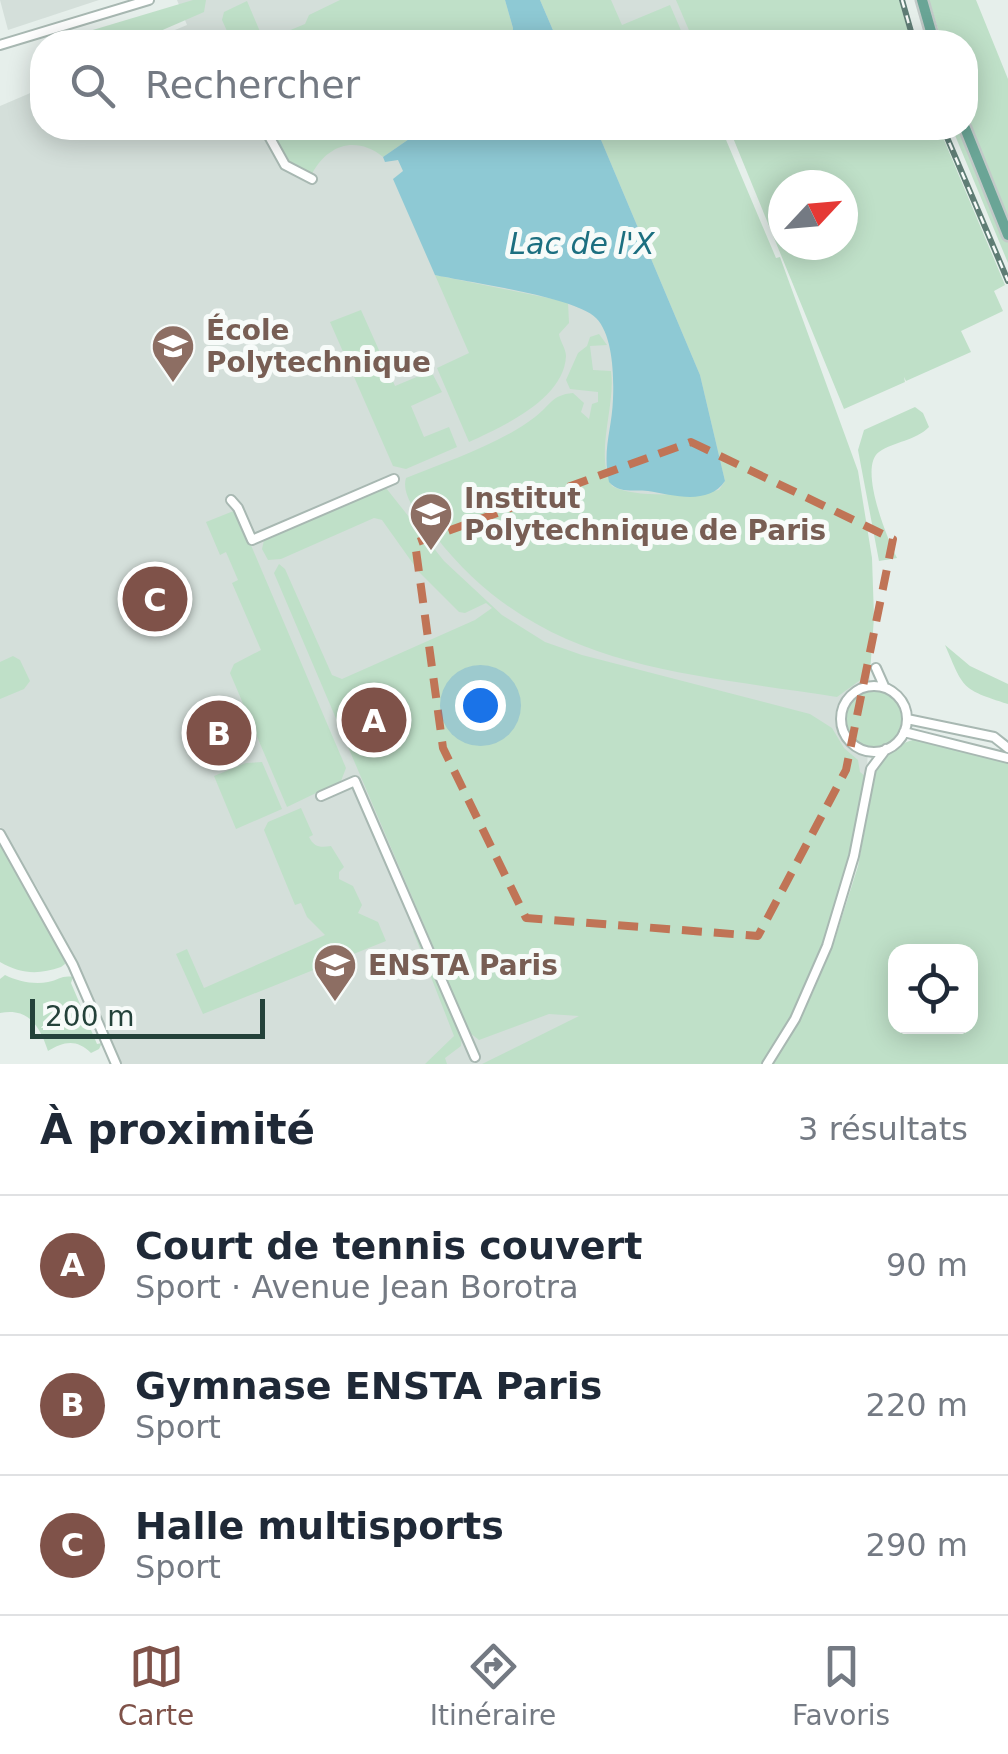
<!DOCTYPE html>
<html lang="fr">
<meta charset="utf-8">
<style>
body{margin:0;font-family:"DejaVu Sans",sans-serif;background:#f2f2f3;color:#1f2937}
.controls{position:absolute;right:30px;bottom:30px;display:grid;overflow:hidden;border-radius:20px;box-shadow:0 5px 25px #0003}
.controls button{width:90px;height:90px;display:grid;place-items:center;padding:0;border:0;border-bottom:2px solid #e0e1e3;background:#fff;color:#1f2937;font:50px sans-serif}
.compass{position:absolute;left:768px;top:170px;width:90px;height:90px;border-radius:50%;background:#fff;box-shadow:0 5px 25px #0003;rotate:64deg}
.scale{position:absolute;left:30px;bottom:25px;width:235px;box-sizing:border-box;padding-left:10px;border:5px solid #24423a;border-top:0;font-size:28px;line-height:35px;white-space:nowrap;color:#24423a;-webkit-text-stroke:8px #f7fbf9;paint-order:stroke}
.you{position:absolute;left:480px;top:705px;width:35px;height:35px;margin:-25px;border:8px solid #fff;border-radius:50%;background:#1a73e8;box-shadow:0 0 0 15px #1a73e833}
.badge{display:grid;place-items:center;width:65px;height:65px;border-radius:50%;background:#7f5249;color:#fff;font-size:32px;font-weight:700}
.pin{position:absolute;translate:-50% -50%;border:5px solid #fff;box-shadow:0 2px 10px #0006}
.list{margin:0;padding:0;list-style:none}
h2{display:flex;justify-content:space-between;align-items:center;height:130px;margin:0;padding:0 40px;font-size:42px}
h2 small{font-size:32px;font-weight:400;color:#747a83}
.list li{display:grid;grid-template-columns:65px 1fr auto;gap:30px;align-items:center;box-sizing:border-box;height:140px;padding:0 40px;border-top:2px solid #e0e1e3}
.list b{display:block;font-size:38px;white-space:nowrap}
.list p{margin:0;font-size:32px;white-space:nowrap;color:#747a83}
.list em{font-size:32px;font-style:normal;color:#747a83}
.icon{flex:none;width:55px;height:55px;fill:none;stroke:currentColor;stroke-width:2;stroke-linecap:round;stroke-linejoin:round}
.map{position:relative;flex:none;width:1008px;height:1064px;overflow:hidden}
.search{position:absolute;background:#fff;box-shadow:0 5px 25px #0003;left:30px;right:30px;top:30px;height:110px;display:flex;align-items:center;gap:25px;box-sizing:border-box;padding:0 35px;border-radius:40px;color:#747a83;font-size:38px}
.sheet{height:550px;background:#fff}
nav{display:flex;justify-content:space-around;align-items:center;box-sizing:border-box;height:140px;border-top:2px solid #e0e1e3;background:#fff;font-size:28px;color:#747a83}
nav a{display:grid;justify-items:center;gap:5px}
nav .on{color:#7f5249}
.map>svg:first-child{display:block}
.built{fill:#d4dfda}
.green{fill:#bfe0c8;fill-rule:evenodd}
.water{fill:#8ec9d4}
.lines{fill:none;stroke-linecap:round;stroke-linejoin:round}
.minor-casing{stroke:#a8b8b2;stroke-width:12}
.major-casing{stroke:#c2cac8;stroke-width:15}
.minor{stroke:#fff;stroke-width:8}
.major{stroke:#6aa596;stroke-width:10}
.rail-casing{stroke:#5f7d75;stroke-width:6}
.rail{stroke:#f7fbf9;stroke-width:2.5;stroke-dasharray:8;stroke-linecap:butt}
.marked{fill:none;stroke:#c07456;stroke-width:8;stroke-dasharray:20 12;stroke-linejoin:round}
.labels{text-anchor:middle;stroke-width:10;stroke-linejoin:round;paint-order:stroke}
.education-label{font-size:28px;font-weight:bold;fill:#785e54;stroke:#f7fbf9;text-anchor:start}
.water-label{font-size:30px;font-style:italic;fill:#1c6f80;stroke:#f7fbf9}
</style>
<div class="map">
<svg width="1008" height="1064" viewBox="0 0 1008 1064">
<rect width="100%" height="100%" fill="#e6efeb"/>
<path class="built" d="M 0,0 L 99,0 L 8,30 Z
M 177,0 L 752,0 L 769,42 L 146,42 L 187,25 Z
M 42,88 L 42,128 L 716,128 L 870,673 L 867,774 L 755,1064 L 119,1064 L 89,989 L 38,889 L 0,827 L 0,106 Z"/>
<path class="green" d="M 193,0 L 206,0 L 204,12 L 135,42 L 56,41 Z
M 340,0 L 505,0 L 513,28 L 512,42 L 232,42 L 222,20 L 224,12 L 247,1 L 264,41 L 305,24 L 309,15 Z
M 540,0 L 611,0 L 622,25 L 670,5 L 686,42 L 558,42 Z
M 676,0 L 899,0 L 911,42 L 694,42 Z
M 929,0 L 976,0 L 1008,79 L 1008,217 L 966,112 L 966,42 L 942,42 Z
M 269,128 L 425,128 L 383,157 C 356,135 327,145 312,174 C 286,169 279,149 269,128 Z
M 596,128 L 721,128 L 776,258 L 780,257 L 858,471 L 872,558 L 874,617 L 870,673 L 837,697 C 683,672 541,671 436,537 C 424,522 400,497 406,478 C 446,462 502,443 535,417 C 551,405 551,395 573,393 L 584,403 L 581,412 L 589,419 L 592,404 L 598,402 L 598,392 L 570,389 L 566,380 L 578,353 L 587,346 L 590,337 L 599,334 L 607,345 L 590,346 L 593,370 L 611,371 C 616,407 594,453 612,486 C 636,499 691,494 719,490 L 725,481 L 700,375 Z
M 729,128 L 939,128 L 1005,285 L 994,291 L 1003,311 L 961,331 L 971,352 L 906,381 L 904,377 L 905,382 L 844,409 ZM 783,185 L 843,185 L 843,245 L 783,245 Z
M 952,128 L 961,128 L 1008,242 L 1008,263 Z
M 435,275 L 568,302 L 569,323 L 559,334 C 560,341 566,349 566,356 C 564,400 501,427 469,442 L 437,368 L 469,353 Z
M 361,310 L 395,386 L 431,371 L 442,392 L 411,406 L 424,437 L 449,427 L 457,447 L 406,469 L 393,466 L 330,322 Z
M 915,407 L 923,413 L 929,427 C 915,441 895,441 879,452 C 858,467 887,538 897,558 L 879,561 L 858,450 L 864,430 Z
M 386,488 L 444,561 L 502,615 L 545,642 L 582,655 L 810,714 L 832,728 L 844,748 L 858,760 L 860,772 L 866,777 C 848,875 822,982 761,1064 L 482,1064 L 579,1016 L 549,1014 L 479,1040 L 470,1033 L 274,573 L 279,564 L 285,569 L 332,675 L 342,679 L 475,620 L 492,608 L 486,603 L 465,613 L 459,612 L 419,572 L 382,520 L 374,518 L 281,559 L 268,560 L 262,549 L 264,540 L 271,535 Z
M 236,510 L 346,768 L 341,781 L 287,807 L 230,673 L 234,664 L 261,650 L 232,583 L 238,580 L 226,552 L 220,555 L 206,522 Z
M 945,645 L 970,666 L 1008,684 L 1008,704 C 961,689 964,689 945,645 Z
M 13,656 L 20,660 L 30,681 L 24,689 L 0,699 L 0,662 Z
M845 719a29 29 0 1 1 58 0a29 29 0 1 1-58 0Z
M 918,739 L 1008,762 L 1008,1064 L 767,1064 L 813,992 L 835,939 L 858,866 L 876,767 C 884,753 902,741 918,739 ZM 896,952 L 970,952 L 970,1026 L 896,1026 Z
M 262,762 L 282,809 L 236,829 L 214,776 L 246,763 Z
M 301,808 L 313,835 L 309,837 C 314,847 320,848 331,846 L 344,867 L 339,872 L 339,879 L 353,886 L 362,905 L 358,913 L 378,922 L 386,941 L 203,1014 L 176,954 L 187,949 L 204,988 L 325,935 L 307,917 L 301,903 L 295,905 L 264,830 L 268,822 Z
M 0,844 L 64,955 L 65,964 L 61,967 C 38,975 21,974 0,962 Z
M 416,930 L 462,1035 L 461,1046 L 445,1058 L 447,1064 L 425,1064 L 454,1036 L 413,931 Z
M 5,975 C 17,981 34,985 48,982 C 59,980 62,975 73,977 L 71,983 L 97,1044 L 102,1043 L 99,1049 L 91,1053 C 77,1039 64,1041 48,1051 C 40,1027 29,1007 0,1013 L 0,979 Z"/>
<path class="water" d="M 505,0 L 540,0 L 558,42 L 512,42 L 513,28 Z
M 425,128 L 596,128 L 700,375 L 725,481 C 708,506 673,495 648,491 C 633,489 620,494 609,482 C 602,449 612,430 613,399 C 614,376 613,335 596,318 C 575,297 472,283 435,275 L 393,179 L 403,171 L 398,160 L 385,162 L 383,157 Z"/>
<g class="lines">
<g class="minor-casing">
<path id="minor" d="M 0,45 L 149,0
M 265,129 L 285,165 L 312,179
M 231,500 L 238,508 L 252,540 L 394,479
M 876,668 L 884,686
M841 719a33 33 0 1 1 66 0a33 33 0 1 1-66 0Z
M 907,719 L 994,737 L 1008,748
M 904,732 L 1008,758
M 321,796 L 355,781 L 475,1057
M 0,834 L 73,965 L 116,1064
M 767,1064 L 795,1019 L 827,946 L 854,856 L 871,769 L 886,749"/>
</g>
<g class="major-casing">
<path id="major" d="M 922,0 L 934,42
M 965,128 L 1008,235"/>
</g>
<use href="#minor" class="minor"/>
<use href="#major" class="major"/>
<g class="rail-casing">
<path id="rail" d="M 902,0 L 914,42
M 943,128 L 1008,281"/>
</g>
<use href="#rail" class="rail"/>
</g>
<path class="marked" d="M 691,442 L 893,539 L 846,770 L 758,936 L 526,918 L 443,748 L 415,543 Z"/>
<defs>
<g id="university-pin" transform="scale(2.25)"><path d="M0 17L-7.5 6A9.5 9.5 0 1 1 7.5 6Z" fill="#8d6e63" stroke="#f7fbf9"/><path d="M0-5L7-2L0 1L-7-2ZM-4 1L0 2.5L4 1V4Q0 6-4 4Z" fill="#fff"/></g>
</defs>
<g fill-rule="evenodd">
<use href="#university-pin" x="173" y="346"/>
<use href="#university-pin" x="431" y="514"/>
<use href="#university-pin" x="335" y="965"/>
</g>
<g class="labels">
<g class="education-label">
<text x="206" y="340">École<tspan x="206" dy="32">Polytechnique</tspan></text>
<text x="464" y="508">Institut<tspan x="464" dy="32">Polytechnique de Paris</tspan></text>
<text x="368" y="975">ENSTA Paris</text>
</g>
<g class="water-label">
<text x="582" y="254">Lac de l'X</text>
</g>
</g>
</svg>
<div class="controls">
<button><svg class="icon" aria-label="locate" viewBox="0 0 24 24"><circle cx="12" cy="12" r="6"/><path d="M12 2v4M12 18v4M2 12h4M18 12h4"/></svg></button>
</div>
<svg class="compass" viewBox="-18 -18 36 36"><path d="M0-13l5 13h-10z" fill="#e53935"/><path d="M0 13l5-13h-10z" fill="#747a83"/></svg>
<div class="scale">200 m</div>
<div class="you"></div>
<div class="pin badge" style="left:374px;top:720px">A</div>
<div class="pin badge" style="left:219px;top:733px">B</div>
<div class="pin badge" style="left:155px;top:599px">C</div>
<div class="search"><svg class="icon" aria-label="search" viewBox="0 0 24 24"><circle cx="10" cy="10" r="6"/><path d="M15 15l6 6"/></svg>Rechercher</div>
</div>
<section class="sheet">
<h2>À proximité<small>3 résultats</small></h2>
<ul class="list">
<li><span class="badge">A</span><div><b>Court de tennis couvert</b><p>Sport · Avenue Jean Borotra</p></div><em>90 m</em></li>
<li><span class="badge">B</span><div><b>Gymnase ENSTA Paris</b><p>Sport</p></div><em>220 m</em></li>
<li><span class="badge">C</span><div><b>Halle multisports</b><p>Sport</p></div><em>290 m</em></li>
</ul>
</section>
<nav>
<a class="on"><svg class="icon" aria-label="map" viewBox="0 0 24 24"><path d="M3 6l6-2 6 2 6-2v14l-6 2-6-2-6 2zM9 4v14M15 6v14"/></svg>Carte</a>
<a><svg class="icon" aria-label="directions" viewBox="0 0 24 24"><path d="M12 3l9 9-9 9-9-9zM9 14v-3h6M13 9l2 2-2 2"/></svg>Itinéraire</a>
<a><svg class="icon" aria-label="saved" viewBox="0 0 24 24"><path d="M7 4h10v16l-5-4-5 4z"/></svg>Favoris</a>
</nav>
